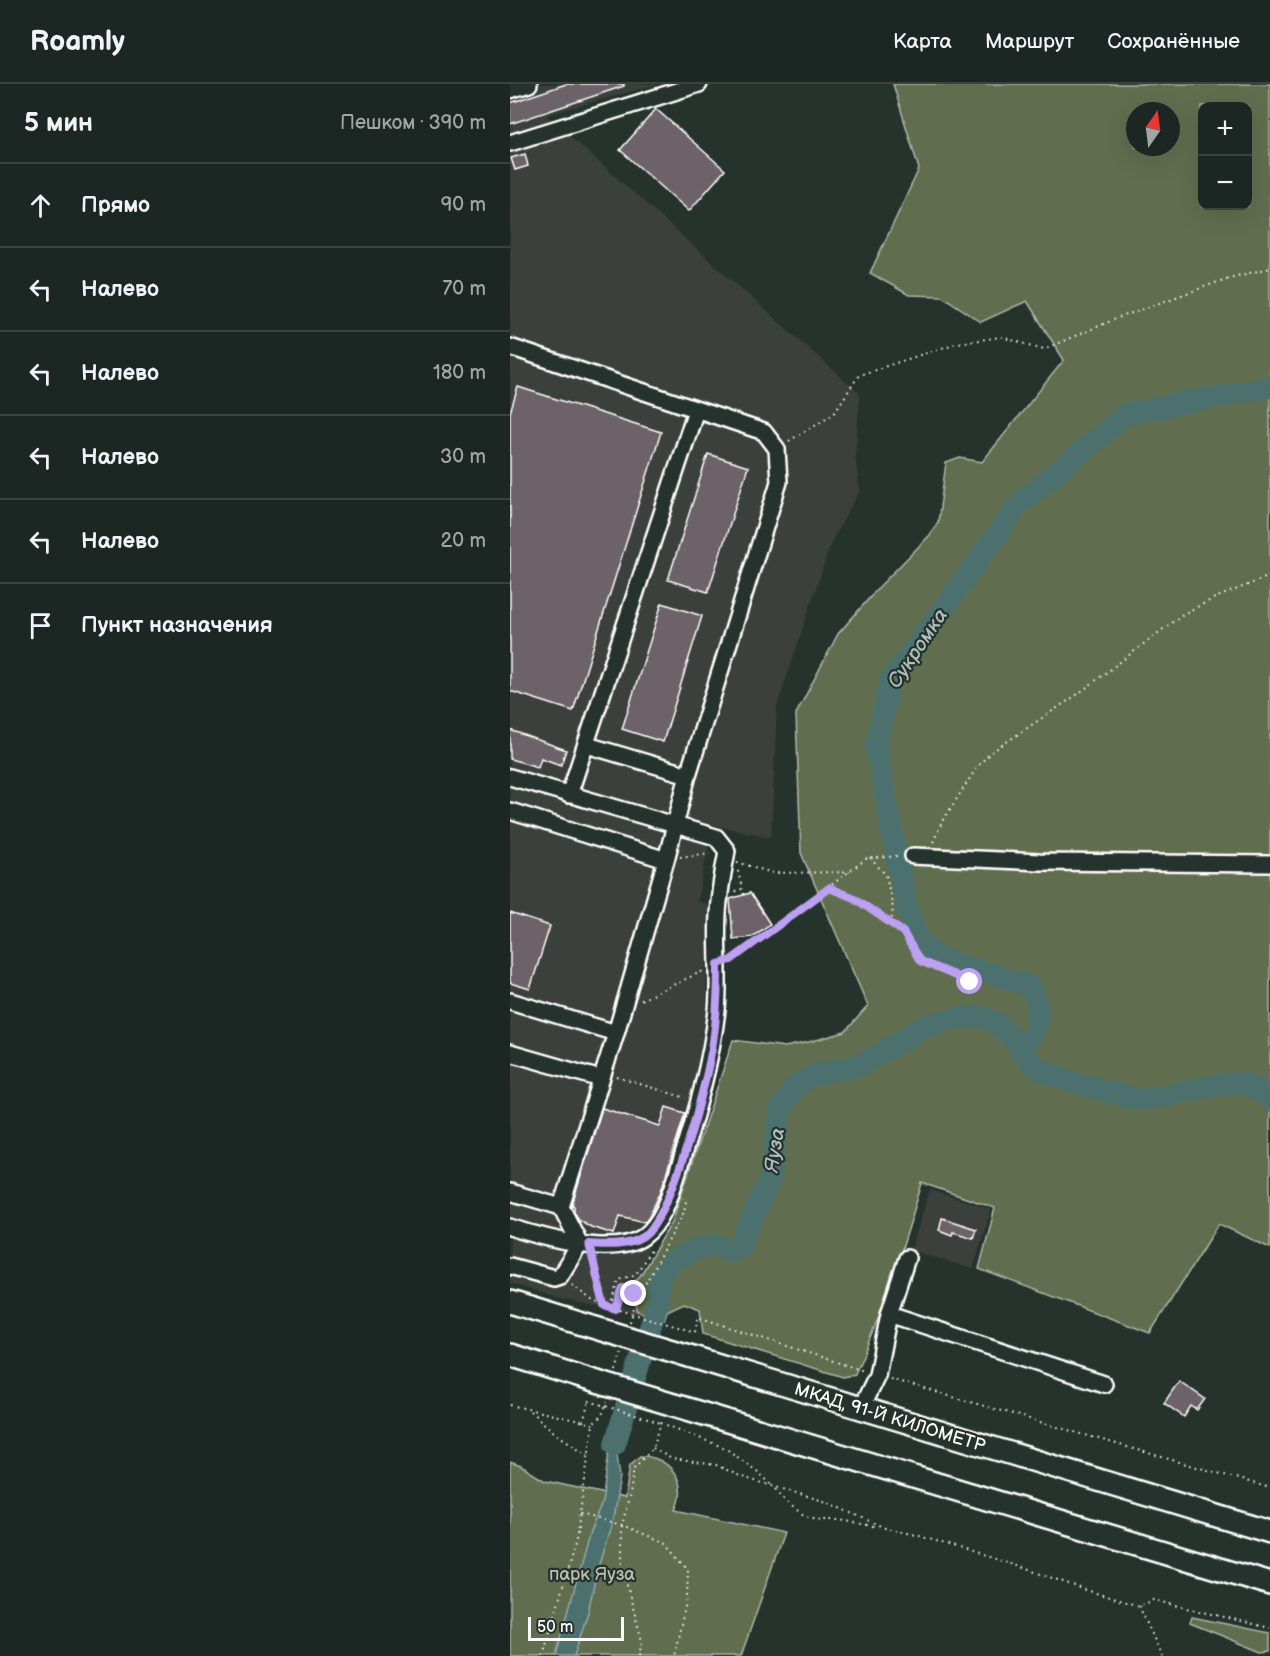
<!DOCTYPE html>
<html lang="ru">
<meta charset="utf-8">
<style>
body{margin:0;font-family:"Balsamiq Sans",sans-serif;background:#252e2a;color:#f1f3f6}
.controls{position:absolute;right:18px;top:18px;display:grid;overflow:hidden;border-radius:12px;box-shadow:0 6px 24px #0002}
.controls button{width:54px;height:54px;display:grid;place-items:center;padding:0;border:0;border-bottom:2px solid #3a4340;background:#1c2622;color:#f1f3f6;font:30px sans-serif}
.compass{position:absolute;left:616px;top:18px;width:54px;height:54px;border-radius:50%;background:#1c2622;box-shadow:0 6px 24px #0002;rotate:14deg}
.scale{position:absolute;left:18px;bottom:15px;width:96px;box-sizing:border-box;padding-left:6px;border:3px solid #fff;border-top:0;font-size:16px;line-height:21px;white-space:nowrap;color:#fff;-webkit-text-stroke:4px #26332d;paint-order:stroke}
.stop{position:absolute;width:18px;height:18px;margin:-14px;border:4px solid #bca0f2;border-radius:50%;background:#fff}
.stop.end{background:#bca0f2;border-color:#fff;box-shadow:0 2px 6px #0008}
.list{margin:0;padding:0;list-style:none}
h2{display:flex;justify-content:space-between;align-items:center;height:78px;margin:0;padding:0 24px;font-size:26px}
h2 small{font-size:20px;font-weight:400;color:#a0a5a5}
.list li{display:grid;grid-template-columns:39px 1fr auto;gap:18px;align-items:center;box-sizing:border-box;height:84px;padding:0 24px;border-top:2px solid #3a4340}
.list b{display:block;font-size:22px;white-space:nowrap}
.list em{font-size:20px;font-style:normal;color:#a0a5a5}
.icon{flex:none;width:33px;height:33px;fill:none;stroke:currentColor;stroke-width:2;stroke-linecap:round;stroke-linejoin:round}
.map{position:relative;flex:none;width:760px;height:1572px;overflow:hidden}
header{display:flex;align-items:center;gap:36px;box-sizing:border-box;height:84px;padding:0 30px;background:#1c2622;border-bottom:2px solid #3a4340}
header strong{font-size:28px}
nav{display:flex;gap:33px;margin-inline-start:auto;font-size:21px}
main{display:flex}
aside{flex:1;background:#1c2622}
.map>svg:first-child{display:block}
.built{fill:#3b413e}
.green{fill:#616e4f;stroke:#b0b6a7;stroke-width:1.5;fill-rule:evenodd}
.water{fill:#4b706e;stroke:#93a9a8;stroke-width:1.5}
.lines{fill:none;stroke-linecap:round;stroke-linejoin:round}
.river{stroke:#4b706e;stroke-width:22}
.building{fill:#6d6267;stroke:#fff;stroke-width:1.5}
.minor-casing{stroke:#fff;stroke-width:20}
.highway-casing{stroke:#fff;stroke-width:26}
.path{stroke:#fff;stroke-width:2;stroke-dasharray:1.5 4.5;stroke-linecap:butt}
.minor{stroke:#26332d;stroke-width:15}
.highway{stroke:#26332d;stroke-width:21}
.highway-bridge-casing{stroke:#fff;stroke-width:26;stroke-linecap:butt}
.path-bridge{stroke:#fff;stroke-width:2;stroke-dasharray:1.5 4.5;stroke-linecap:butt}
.highway-bridge{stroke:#26332d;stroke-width:21}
.route{stroke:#bca0f2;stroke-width:8}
.labels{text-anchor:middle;stroke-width:4.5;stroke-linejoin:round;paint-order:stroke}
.street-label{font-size:18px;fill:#fff;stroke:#26332d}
.park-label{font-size:18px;fill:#b8beb0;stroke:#26332d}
.water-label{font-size:20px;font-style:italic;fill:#aebfbe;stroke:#26332d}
</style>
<header>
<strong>Roamly</strong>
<nav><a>Карта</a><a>Маршрут</a><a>Сохранённые</a></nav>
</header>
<main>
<aside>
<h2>5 мин<small>Пешком · 390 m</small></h2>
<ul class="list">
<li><svg class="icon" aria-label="ahead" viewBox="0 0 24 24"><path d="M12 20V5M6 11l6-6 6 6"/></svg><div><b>Прямо</b></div><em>90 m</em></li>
<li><svg class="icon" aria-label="left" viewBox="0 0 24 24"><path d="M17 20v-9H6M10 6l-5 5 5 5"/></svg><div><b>Налево</b></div><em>70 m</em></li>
<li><svg class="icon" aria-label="left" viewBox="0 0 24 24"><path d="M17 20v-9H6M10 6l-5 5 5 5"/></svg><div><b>Налево</b></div><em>180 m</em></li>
<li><svg class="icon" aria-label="left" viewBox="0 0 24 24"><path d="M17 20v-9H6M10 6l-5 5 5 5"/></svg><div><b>Налево</b></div><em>30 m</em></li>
<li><svg class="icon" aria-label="left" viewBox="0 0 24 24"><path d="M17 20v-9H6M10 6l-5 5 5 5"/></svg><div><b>Налево</b></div><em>20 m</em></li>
<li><svg class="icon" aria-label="arrive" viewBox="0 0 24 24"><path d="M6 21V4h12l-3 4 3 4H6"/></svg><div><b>Пункт назначения</b></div></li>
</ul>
</aside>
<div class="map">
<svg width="760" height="1572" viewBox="0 0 760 1572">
<rect width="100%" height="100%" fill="#26332d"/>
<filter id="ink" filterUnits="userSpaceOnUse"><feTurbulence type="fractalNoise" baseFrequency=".0167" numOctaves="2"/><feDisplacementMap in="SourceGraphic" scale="12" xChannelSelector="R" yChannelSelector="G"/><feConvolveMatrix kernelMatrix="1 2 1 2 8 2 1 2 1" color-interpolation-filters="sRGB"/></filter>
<g filter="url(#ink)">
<path class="built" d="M 0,0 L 148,0 L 36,31 L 350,310 L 345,374 L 350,407 L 322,456 L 267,622 L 261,753 L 203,741 L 187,817 L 197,820 L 196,946 L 191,991 L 130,1192 L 121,1201 L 125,1209 L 127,1226 L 144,1233 L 50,1215 L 0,1199 Z
M 420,1106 L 481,1125 L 463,1185 L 401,1166 Z"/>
<path class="green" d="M 383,0 L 760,0 L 760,1164 L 709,1140 L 640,1249 L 469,1185 L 485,1124 L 412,1099 C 393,1164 373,1228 345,1290 L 333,1293 L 193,1250 L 190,1225 L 174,1219 L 157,1227 L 154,1236 L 127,1227 L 125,1209 L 121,1201 L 130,1192 L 162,1138 L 223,956 L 275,963 L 299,958 L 335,948 L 358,922 L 291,769 L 286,630 L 328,550 L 369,503 L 420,451 L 428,438 L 436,379 L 450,374 L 472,378 L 554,276 L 517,217 L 471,238 L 432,212 L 399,211 L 360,189 L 409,85 ZM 692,22 L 738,22 L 738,122 L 692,122 ZM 625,27 L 661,27 L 661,63 L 625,63 Z
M 130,1372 C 159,1372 180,1398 166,1426 L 274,1449 L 231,1572 L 0,1572 L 0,1378 L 11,1382 L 35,1397 L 115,1414 L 120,1381 Z
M 682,1533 L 760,1549 L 760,1567 L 752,1568 L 680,1539 Z"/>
<path class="water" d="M 110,1331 L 122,1335 L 116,1345 L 115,1355 L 107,1370 L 110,1393 L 103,1435 L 87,1487 L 78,1528 L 64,1572 L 46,1572 L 80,1448 L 92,1419 L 101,1353 L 106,1345 Z"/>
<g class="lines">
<path class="river" d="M 510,965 C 530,944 531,933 523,906 L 512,899 L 443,879 L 421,870 L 409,856 L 396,821 L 366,662 L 379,599 L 510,419 L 616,330 L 760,303
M 105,1360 L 149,1214 C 141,1179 179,1166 206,1161 L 215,1166 L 223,1168 L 229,1164 L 260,1095 L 271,1023 L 285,1003 L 304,991 L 351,981 L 415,942 L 450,934 L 467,933 L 482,937 L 489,940 L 500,952 L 515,973 L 526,984 L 558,997 L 617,1013 L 633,1016 L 713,1000 L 736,1000 L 749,1006 L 760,1016"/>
</g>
<path class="building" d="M 56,0 L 114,0 L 114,2 L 0,40 L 0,19 Z
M 146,25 L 215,86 L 179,127 L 110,66 Z
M 15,70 L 18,82 L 5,86 L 1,74 Z
M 8,303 L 151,348 L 63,627 L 0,607 L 0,329 Z
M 198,370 L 238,383 L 198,508 L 158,496 Z
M 152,519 L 192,532 L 153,658 L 112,645 Z
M 0,646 L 56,666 L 51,681 L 31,674 L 28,683 L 0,675 Z
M 240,809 L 260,840 L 242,853 L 223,855 L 220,815 Z
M 0,829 L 40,842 L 20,905 L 0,899 Z
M 156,1023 L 175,1029 L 151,1107 L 139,1133 L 135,1138 L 110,1132 L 104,1150 L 81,1143 L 69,1136 L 64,1127 L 64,1122 L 62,1121 L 92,1024 L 150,1042 Z
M 432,1134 L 466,1145 L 463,1154 L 443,1148 L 442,1151 L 429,1146 Z
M 669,1297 L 695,1315 L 687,1326 L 681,1322 L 674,1333 L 654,1319 Z"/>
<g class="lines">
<g class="minor-casing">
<path id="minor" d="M 0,6 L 19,0
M 0,59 L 189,0
M 0,263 L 254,348 L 267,365 L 269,398 L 178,691 L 156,776 L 106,949 L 51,1123
M 77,661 L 178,691
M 0,693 L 206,753 L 217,767 C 213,788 209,809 208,830 C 206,862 210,894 207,926 C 201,979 186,1030 170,1081 C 162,1105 155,1137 133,1153 C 104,1174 31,1153 0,1143
M 59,711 L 186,326
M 0,727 L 156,776
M 403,772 L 529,778 L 760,780
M 0,917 L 106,949
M 0,969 L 91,995
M 0,1108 L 51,1123 L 70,1160
M 0,1182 L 44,1194 L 50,1192 L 70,1160
M 379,1230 L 594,1300
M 351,1324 L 367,1291 L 379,1230 L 397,1174"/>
</g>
<g class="highway-casing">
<path id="highway" d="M 0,1218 L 102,1249
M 0,1271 L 87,1298
M 179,1272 L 760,1448
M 164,1321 L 760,1500"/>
</g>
<path class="path" d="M 279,357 L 324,329 L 349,291 L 447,259 L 491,253 L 534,265 L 608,234 L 719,194 L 760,184
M 423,758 L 432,738 L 467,683 L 480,669 L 568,610 L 673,530 L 705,514 L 760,492
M 170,773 L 200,769
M 360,774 L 376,791 L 383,824 L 381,838
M 227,778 L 263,789 L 340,788
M 228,787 L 232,805
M 319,804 C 341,813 376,830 392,847 C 399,854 401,867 409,875 C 415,882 450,895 460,898
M 225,808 L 232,805 L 234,811
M 221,876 L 356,775 L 388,772
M 131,916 L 193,887
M 107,993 L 176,1014
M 82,1174 L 94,1221
M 62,1201 L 83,1217 L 110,1226
M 101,1223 L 109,1196 L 126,1190 L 141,1166
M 106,1225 L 113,1204 L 124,1210 L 126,1217
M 120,1238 L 126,1217 L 174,1128 L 176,1117 L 173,1114
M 185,1248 L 188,1233 L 354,1287
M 106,1287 L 111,1269
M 380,1295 L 760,1404
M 0,1321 L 83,1340
M 20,1327 L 45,1349 L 78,1371
M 73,1338 L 79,1317
M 143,1364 L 162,1375 L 206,1381 L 232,1393 L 317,1418 L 373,1443 L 406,1451 L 511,1483 L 576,1506 L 629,1522 L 644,1516 L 760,1544
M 266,1405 L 276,1418 L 295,1432 L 312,1436 L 330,1436 L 368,1443
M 70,1430 L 112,1441 L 156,1459 L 178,1485 L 177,1514 L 164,1572
M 629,1522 L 652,1572
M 33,1572 L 66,1457 L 83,1340 L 92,1331 L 97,1318
M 129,1572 L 132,1557 L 112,1483 L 112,1441 L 120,1410 L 124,1384 L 143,1364 L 151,1339 L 215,1364 L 248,1388 L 262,1401"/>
<use href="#minor" class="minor"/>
<use href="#highway" class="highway"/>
<g class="highway-bridge-casing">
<path id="highway-bridge" d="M 102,1249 L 179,1272
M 87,1298 L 164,1321"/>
</g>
<path class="path-bridge" d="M 110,1226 L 185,1248
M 79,1317 L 151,1339"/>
<use href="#highway-bridge" class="highway-bridge"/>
</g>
</g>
<g class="lines" filter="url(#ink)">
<path class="route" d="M 124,1210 L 113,1204 L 106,1225 L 94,1221 L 79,1160 C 96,1161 117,1163 133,1153 C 163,1132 197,997 203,958 C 207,932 208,906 208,880 L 221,876 L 319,804 L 344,814 L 393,848 L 410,877 L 460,898"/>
</g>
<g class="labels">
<g class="street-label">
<text transform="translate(380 1333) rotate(17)" y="6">МКАД, 91-Й КИЛОМЕТР</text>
</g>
<g class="park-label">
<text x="82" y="1496">парк Яуза</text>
</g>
<g class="water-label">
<text transform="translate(407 564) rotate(-56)" y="7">Сукромка</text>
<text transform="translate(264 1066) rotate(-81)" y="7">Яуза</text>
</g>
</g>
</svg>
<div class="controls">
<button>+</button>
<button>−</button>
</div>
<svg class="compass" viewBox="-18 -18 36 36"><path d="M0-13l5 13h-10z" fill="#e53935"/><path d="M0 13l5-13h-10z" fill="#a0a5a5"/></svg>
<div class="scale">50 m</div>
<div class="stop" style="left:460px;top:898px"></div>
<div class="stop end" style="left:124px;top:1210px"></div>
</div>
</main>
